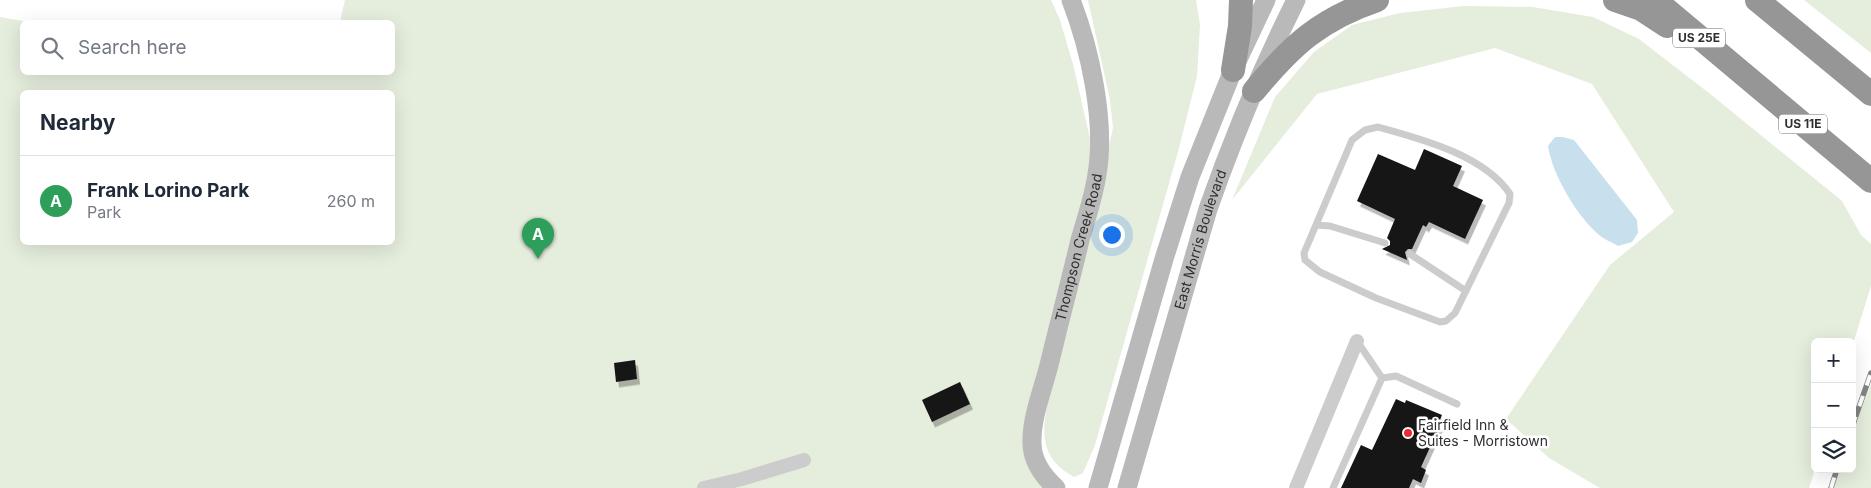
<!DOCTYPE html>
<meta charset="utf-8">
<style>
body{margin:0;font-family:Inter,sans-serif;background:#f2f2f3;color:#1f2937}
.controls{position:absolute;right:15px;bottom:15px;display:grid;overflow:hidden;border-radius:8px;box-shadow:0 5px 20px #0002}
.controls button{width:45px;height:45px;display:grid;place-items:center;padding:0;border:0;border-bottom:1px solid #e0e1e3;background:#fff;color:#1f2937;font:25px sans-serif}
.you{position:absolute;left:1111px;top:234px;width:18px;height:18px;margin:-12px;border:4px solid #fff;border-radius:50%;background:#1a73e8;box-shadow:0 0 0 8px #1a73e833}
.badge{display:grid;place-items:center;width:32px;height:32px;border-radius:50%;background:#db2777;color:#fff;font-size:16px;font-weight:700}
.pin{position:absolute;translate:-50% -41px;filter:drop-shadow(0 1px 2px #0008)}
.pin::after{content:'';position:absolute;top:26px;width:18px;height:15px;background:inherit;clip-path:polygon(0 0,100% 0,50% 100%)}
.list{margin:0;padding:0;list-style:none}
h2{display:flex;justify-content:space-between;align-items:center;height:65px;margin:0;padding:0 20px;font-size:21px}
h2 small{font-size:16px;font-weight:400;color:#747a83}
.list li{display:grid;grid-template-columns:32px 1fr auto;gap:15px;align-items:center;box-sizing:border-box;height:90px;padding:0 20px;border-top:1px solid #e0e1e3}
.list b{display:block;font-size:19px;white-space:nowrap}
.list p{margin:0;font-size:16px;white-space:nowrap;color:#747a83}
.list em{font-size:16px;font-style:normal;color:#747a83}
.icon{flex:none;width:28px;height:28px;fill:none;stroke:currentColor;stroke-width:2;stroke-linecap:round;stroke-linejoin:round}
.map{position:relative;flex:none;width:1871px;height:488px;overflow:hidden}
.search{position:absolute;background:#fff;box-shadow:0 5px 20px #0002;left:20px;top:20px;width:375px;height:55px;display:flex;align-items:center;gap:12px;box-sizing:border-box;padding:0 18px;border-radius:8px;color:#747a83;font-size:19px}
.panel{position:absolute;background:#fff;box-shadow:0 5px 20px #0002;left:20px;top:90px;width:375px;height:155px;border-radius:8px}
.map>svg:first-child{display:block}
.green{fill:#e5eddd;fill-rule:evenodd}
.water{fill:#c8dfee}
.building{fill:#161616;filter:url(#shadow)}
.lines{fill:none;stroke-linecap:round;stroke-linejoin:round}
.lane{stroke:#ccc;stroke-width:7}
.street{stroke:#ccc;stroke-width:14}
.secondary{stroke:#b9b9b9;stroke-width:19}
.highway{stroke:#969696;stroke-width:24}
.rail-casing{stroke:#848484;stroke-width:5.5}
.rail{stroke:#fff;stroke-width:4;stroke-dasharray:11;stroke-linecap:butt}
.poi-dot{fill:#ee2937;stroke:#fff;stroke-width:2}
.labels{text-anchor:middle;stroke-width:5;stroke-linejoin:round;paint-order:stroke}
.shield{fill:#fff;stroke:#6d6d6d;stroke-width:1}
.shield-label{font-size:12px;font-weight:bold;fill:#2f2f2f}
.street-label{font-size:14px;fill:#2f2f2f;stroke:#fff}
.poi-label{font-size:14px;fill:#2f2f2f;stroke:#fff;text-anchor:start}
</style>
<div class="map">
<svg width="1871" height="488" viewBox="0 0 1871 488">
<defs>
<filter id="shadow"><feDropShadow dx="3" dy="5.5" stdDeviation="0" flood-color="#0004"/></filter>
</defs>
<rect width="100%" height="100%" fill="#fff"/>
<path class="green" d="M 345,0 L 1051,0 L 1060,20 L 1074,68 L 1098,174 L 1032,443 L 1056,488 L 0,488 L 0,17 L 28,22 L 22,22 L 22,72 L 392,72 L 392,22 L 340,22 ZM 22,92 L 392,92 L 392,242 L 22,242 Z
M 1088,0 L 1196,0 L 1200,25 L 1197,76 L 1179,148 L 1095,445 L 1083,473 L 1074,477 C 1058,468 1048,458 1045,440 C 1040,413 1063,350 1070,321 C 1085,257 1098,192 1113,128 L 1110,100 Z
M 1804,0 L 1871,0 L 1871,53 Z
M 1464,6 L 1533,7 L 1593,17 L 1639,39 L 1709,93 L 1842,201 L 1861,235 L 1871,244 L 1871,286 L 1852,347 L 1852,342 L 1815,342 L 1815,469 L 1809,488 L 1600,488 L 1549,458 L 1506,419 L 1610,265 L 1674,212 L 1592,84 L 1495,48 L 1317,94 L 1232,200 L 1275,97 L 1314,52 L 1352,25 L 1400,13 Z
M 1871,384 L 1871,488 L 1832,488 L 1839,469 L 1852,469 L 1852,434 Z"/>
<path class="water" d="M 1555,137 L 1563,137 L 1574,140 L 1637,220 L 1638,233 L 1632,242 L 1618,246 C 1612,242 1603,239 1598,234 C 1577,216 1552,174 1548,146 Z"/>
<path class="building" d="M 1424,149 L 1462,166 L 1453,186 L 1483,200 L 1465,239 L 1429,222 L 1426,227 L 1423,225 L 1412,249 L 1408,249 L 1405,252 L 1407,260 L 1382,249 L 1390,245 L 1390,241 L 1387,238 L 1395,219 L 1357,201 L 1378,154 L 1415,170 Z
M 635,360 L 637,379 L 616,382 L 614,363 Z
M 960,382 L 970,404 L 932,422 L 922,400 Z
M 1396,399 L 1405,403 L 1406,400 L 1442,415 L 1440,420 L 1442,421 L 1421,467 L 1426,470 L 1421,483 L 1413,479 L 1409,488 L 1341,488 L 1361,445 L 1372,450 Z"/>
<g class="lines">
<path class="lane" d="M 1378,127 C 1421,139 1484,155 1510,194 L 1509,203 L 1455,313 L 1446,321 L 1440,322 L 1376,298 L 1320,272 L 1305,260 L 1304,253 L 1352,140 L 1365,130 Z
M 1316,225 L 1330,226 L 1385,243
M 1410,254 L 1466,291
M 1357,341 L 1382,378 L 1396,376 L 1457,404
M 1333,488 L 1382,378"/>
<path class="street" d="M 704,488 L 742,479 L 804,460
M 1296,488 L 1357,341"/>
<g class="secondary">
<path id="s1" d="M 1056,488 C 1043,476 1032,462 1032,443 C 1031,419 1043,389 1049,365 C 1059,324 1070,282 1080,240 C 1086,219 1094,196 1097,174 C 1106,122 1090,49 1071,0"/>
<path d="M 1098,488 L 1164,259 L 1190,177 L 1233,70 L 1266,0"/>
<path id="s2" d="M 1127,488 L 1208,209 C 1233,138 1262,68 1296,0"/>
</g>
<path class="highway" d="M 1615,0 L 1641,9 L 1667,26
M 1655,0 L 1871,181
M 1757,0 L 1871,94
M 1233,70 L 1240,26 L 1241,0
M 1254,91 C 1291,46 1320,19 1377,0"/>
<g class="rail-casing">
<path id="rail" d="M 1852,427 L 1871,373
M 1831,488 L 1837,469"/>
</g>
<use href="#rail" class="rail"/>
</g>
<circle class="poi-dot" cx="1408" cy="433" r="5"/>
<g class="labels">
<g class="shield">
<rect x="1673" y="28.5" width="52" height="19" rx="4"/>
<rect x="1779" y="114.5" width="48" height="19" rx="4"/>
</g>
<g class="shield-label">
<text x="1699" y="42">US 25E</text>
<text x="1803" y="128">US 11E</text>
</g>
<g class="street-label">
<text dy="5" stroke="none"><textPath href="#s2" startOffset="259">East Morris Boulevard</textPath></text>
<text dy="5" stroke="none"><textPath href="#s1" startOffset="254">Thompson Creek Road</textPath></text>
</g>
<g class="poi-label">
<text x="1418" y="430">Fairfield Inn &amp;<tspan x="1418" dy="16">Suites - Morristown</tspan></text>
</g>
</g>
</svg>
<div class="controls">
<button>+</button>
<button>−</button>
<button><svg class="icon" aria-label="layers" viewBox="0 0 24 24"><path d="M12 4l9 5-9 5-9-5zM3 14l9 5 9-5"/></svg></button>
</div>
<div class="you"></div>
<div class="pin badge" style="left:538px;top:259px;background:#2e9e5b">A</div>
<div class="search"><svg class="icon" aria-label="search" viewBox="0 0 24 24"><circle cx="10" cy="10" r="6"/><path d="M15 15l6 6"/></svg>Search here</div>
<section class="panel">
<h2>Nearby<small></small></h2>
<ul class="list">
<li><span class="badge" style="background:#2e9e5b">A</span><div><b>Frank Lorino Park</b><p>Park</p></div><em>260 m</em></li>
</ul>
</section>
</div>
